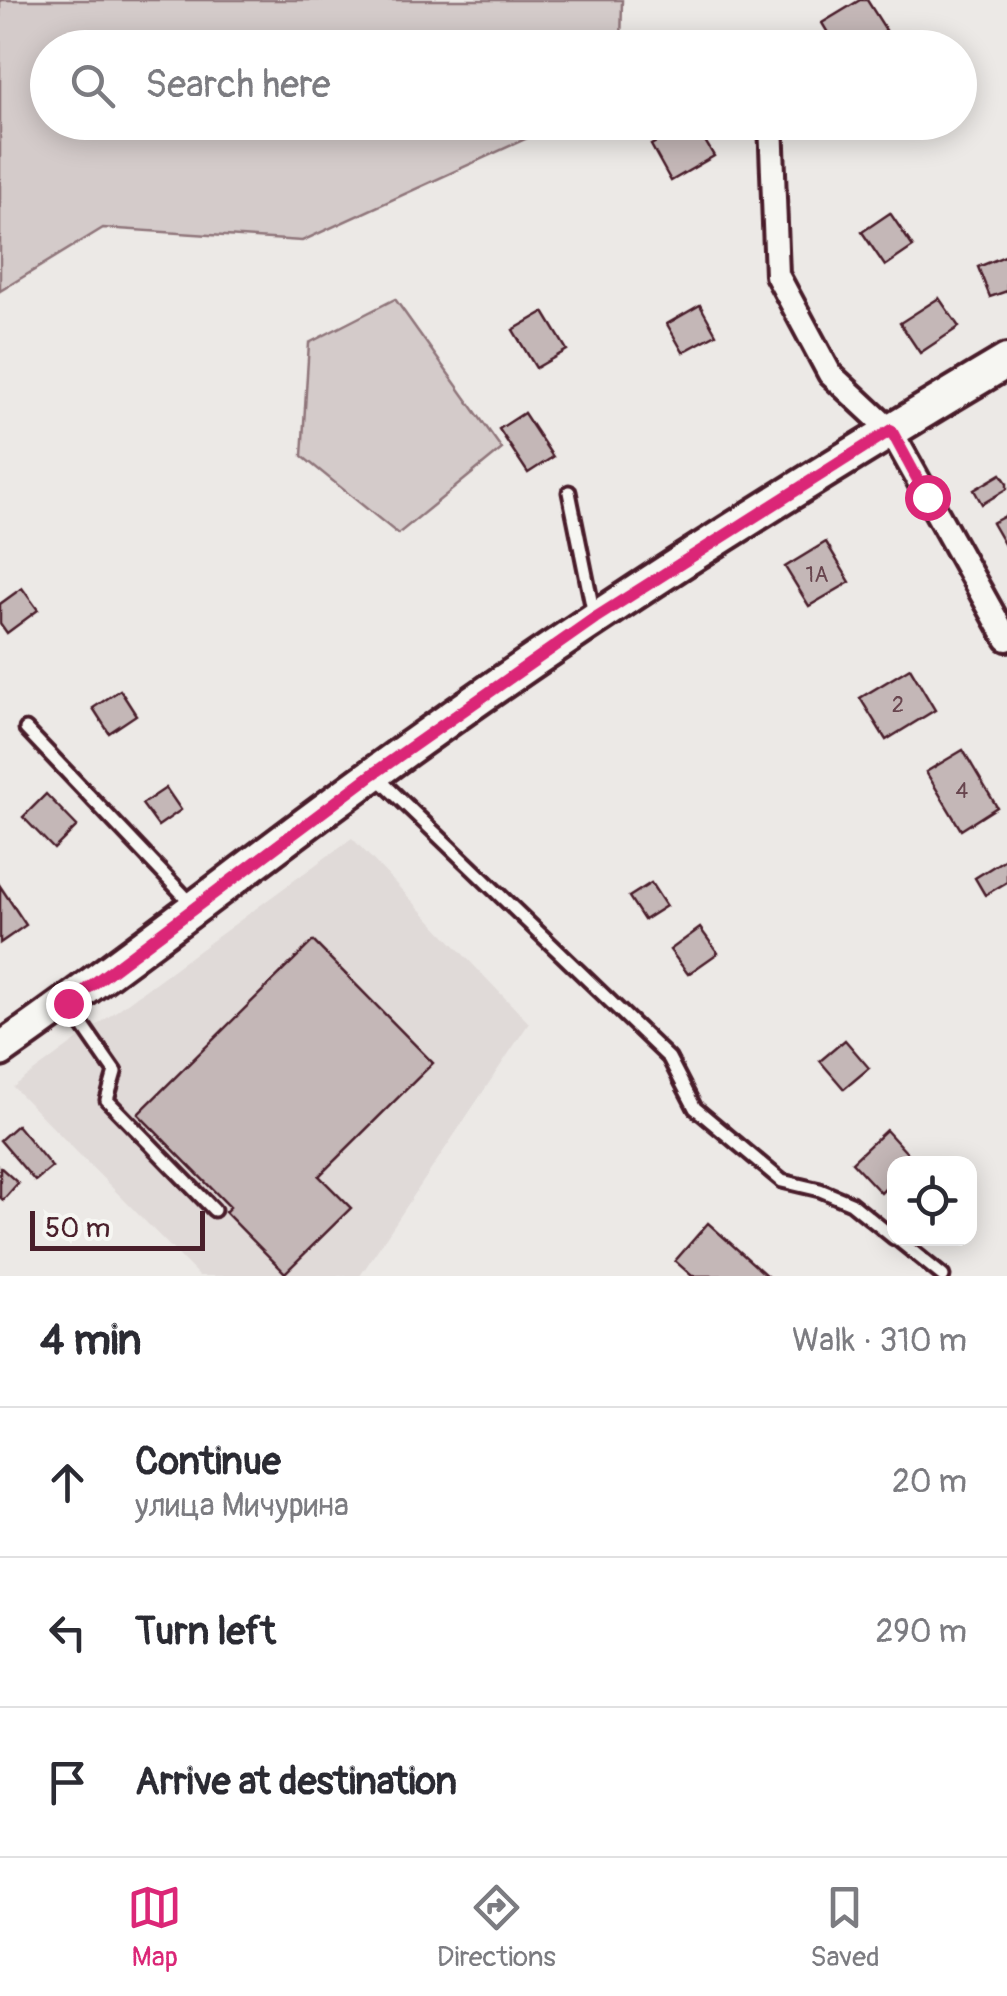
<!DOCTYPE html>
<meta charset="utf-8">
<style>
body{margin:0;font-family:Pangolin,sans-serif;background:#f7f7f7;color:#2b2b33}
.controls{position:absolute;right:30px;bottom:30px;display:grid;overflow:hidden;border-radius:20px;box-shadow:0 5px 25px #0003}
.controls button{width:90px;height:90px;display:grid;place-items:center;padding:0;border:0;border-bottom:2px solid #e1e1e2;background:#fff;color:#2b2b33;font:50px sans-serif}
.scale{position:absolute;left:30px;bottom:25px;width:175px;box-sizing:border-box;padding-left:10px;border:5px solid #4a1f2b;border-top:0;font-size:28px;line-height:35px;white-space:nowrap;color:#4a1f2b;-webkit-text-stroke:8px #f6f6f2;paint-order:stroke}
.stop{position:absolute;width:30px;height:30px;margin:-22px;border:8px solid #db2777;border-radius:50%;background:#fff}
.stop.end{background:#db2777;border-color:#fff;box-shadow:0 2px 10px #0008}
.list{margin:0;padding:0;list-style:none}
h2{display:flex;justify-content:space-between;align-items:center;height:130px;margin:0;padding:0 40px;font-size:42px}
h2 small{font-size:32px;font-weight:400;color:#7c7c81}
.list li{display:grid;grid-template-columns:65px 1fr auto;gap:30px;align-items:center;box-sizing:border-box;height:150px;padding:0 40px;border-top:2px solid #e1e1e2}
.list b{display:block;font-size:38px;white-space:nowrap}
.list p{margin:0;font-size:32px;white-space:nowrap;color:#7c7c81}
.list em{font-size:32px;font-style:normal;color:#7c7c81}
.icon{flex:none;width:55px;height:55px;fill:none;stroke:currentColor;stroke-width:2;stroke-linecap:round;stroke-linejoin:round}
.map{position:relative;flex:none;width:1007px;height:1276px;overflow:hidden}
.search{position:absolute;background:#fff;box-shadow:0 5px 25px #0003;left:30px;right:30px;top:30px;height:110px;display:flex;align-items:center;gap:25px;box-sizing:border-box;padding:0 35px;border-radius:55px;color:#7c7c81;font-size:38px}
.sheet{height:580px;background:#fff}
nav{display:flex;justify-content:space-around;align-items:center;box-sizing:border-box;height:140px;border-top:2px solid #e1e1e2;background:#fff;font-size:28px;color:#7c7c81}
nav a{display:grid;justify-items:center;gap:5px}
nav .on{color:#db2777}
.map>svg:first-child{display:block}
.built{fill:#e0dad8}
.green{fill:#d4cbca;stroke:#8f757a;stroke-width:2.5}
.building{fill:#c4b7b7;stroke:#4a1f2b;stroke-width:2.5}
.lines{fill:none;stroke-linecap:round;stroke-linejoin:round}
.lane-casing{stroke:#4a1f2b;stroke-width:19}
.street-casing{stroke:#4a1f2b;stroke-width:30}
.secondary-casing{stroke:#4a1f2b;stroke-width:40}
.lane{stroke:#f6f6f2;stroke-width:11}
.street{stroke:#f6f6f2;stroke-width:22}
.secondary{stroke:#f6f6f2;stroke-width:32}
.route{stroke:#db2777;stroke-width:12}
.labels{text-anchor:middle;stroke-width:8;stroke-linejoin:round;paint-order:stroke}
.number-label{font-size:22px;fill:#68454e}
</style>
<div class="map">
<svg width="1007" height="1276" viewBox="0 0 1007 1276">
<rect width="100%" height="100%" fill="#ece9e6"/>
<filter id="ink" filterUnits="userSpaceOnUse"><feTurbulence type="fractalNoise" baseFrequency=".01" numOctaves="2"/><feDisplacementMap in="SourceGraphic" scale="20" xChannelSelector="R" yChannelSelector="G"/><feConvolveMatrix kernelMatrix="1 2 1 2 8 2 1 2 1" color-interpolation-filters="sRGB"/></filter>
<g filter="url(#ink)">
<path class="built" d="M 352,838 L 529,1023 L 360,1276 L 199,1276 L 13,1087 Z"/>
<path class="green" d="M 0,0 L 622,0 L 621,47 L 48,48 L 48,122 L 560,123 L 302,241 L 103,228 L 0,291 Z
M 395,299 L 502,449 L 398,534 L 302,456 L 309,343 Z"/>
<path class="building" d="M 860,0 L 867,0 L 886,30 L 857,48 L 837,48 L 822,23 Z
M 691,122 L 694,122 L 714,156 L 671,181 L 651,145 Z
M 890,213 L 913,247 L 885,266 L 862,232 Z
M 1007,255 L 1007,291 L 990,297 L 978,267 Z
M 939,298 L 959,327 L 920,353 L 900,323 Z
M 700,305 L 716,334 L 683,352 L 667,324 Z
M 544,312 L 567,350 L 536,368 L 513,330 Z
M 524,413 L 553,457 L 528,473 L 499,429 Z
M 1001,474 L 1007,483 L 1007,489 L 982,504 L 974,490 Z
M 1007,515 L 1007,549 L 992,523 Z
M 826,542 L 850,582 L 809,606 L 785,567 Z
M 22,588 L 38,610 L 7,633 L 0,623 L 0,604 Z
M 910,668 L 935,710 L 886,740 L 860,698 Z
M 120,690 L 136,715 L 109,733 L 93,708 Z
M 963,750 L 997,807 L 961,830 L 926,772 Z
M 166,788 L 181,810 L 158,826 L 142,804 Z
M 46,794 L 77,826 L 54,849 L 23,817 Z
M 1007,858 L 1007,882 L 985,895 L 975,878 Z
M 651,883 L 666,906 L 644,920 L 629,897 Z
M 0,886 L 26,925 L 0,943 Z
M 700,928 L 718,953 L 688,974 L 670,950 Z
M 313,941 L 433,1063 L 319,1176 L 351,1208 L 285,1273 L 225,1212 L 230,1207 L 138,1114 Z
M 845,1040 L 869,1068 L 844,1089 L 820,1061 Z
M 17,1125 L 52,1167 L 35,1181 L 0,1140 Z
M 886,1130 L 915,1162 L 894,1164 L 894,1180 L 881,1193 L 852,1162 Z
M 0,1167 L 18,1183 L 3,1200 L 0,1197 Z
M 708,1223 L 767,1276 L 692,1276 L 675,1261 Z"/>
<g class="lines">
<g class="lane-casing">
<path id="lane" d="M 569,492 L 594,615
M 26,729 L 192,904
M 375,775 L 669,1058 L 695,1108 L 782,1181 L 820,1190 L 851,1203 L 894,1238
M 70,1007 L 115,1072 L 107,1100 L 214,1210
M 896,1238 L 943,1276"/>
</g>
<g class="street-casing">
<path id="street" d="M 771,122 L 777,275 L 830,374 L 891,431 L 1007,639"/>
</g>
<g class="secondary-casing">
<path id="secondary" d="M 0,1050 C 127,962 247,866 372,775 C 576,625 790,490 1007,361"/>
</g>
<use href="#lane" class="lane"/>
<use href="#street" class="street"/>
<use href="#secondary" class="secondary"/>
</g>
</g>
<g class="lines" filter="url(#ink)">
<path class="route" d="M 68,1003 L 373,774 L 595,618 L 891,430 L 927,497"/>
</g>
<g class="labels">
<g class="number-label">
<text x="817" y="582">1А</text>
<text x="898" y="712">2</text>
<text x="962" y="798">4</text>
</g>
</g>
</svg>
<div class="controls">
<button><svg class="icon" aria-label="locate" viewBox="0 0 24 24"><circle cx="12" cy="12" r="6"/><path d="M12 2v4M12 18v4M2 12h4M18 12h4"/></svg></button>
</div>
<div class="scale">50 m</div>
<div class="stop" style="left:927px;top:497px"></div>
<div class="stop end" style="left:68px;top:1003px"></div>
<div class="search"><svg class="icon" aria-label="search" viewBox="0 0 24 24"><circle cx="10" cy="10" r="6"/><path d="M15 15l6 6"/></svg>Search here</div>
</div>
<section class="sheet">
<h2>4 min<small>Walk · 310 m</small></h2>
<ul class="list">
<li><svg class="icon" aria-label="ahead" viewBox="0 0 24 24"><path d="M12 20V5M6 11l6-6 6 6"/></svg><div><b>Continue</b><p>улица Мичурина</p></div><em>20 m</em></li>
<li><svg class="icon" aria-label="left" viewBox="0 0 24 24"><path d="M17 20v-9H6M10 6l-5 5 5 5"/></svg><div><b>Turn left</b></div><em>290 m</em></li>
<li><svg class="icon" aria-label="arrive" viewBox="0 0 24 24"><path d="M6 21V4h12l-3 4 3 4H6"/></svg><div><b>Arrive at destination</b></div></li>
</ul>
</section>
<nav>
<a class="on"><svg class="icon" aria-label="map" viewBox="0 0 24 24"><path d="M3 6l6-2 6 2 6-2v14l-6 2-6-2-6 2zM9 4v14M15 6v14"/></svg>Map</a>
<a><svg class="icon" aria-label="directions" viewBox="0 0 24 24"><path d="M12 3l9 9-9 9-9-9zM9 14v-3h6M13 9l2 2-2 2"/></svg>Directions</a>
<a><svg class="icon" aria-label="saved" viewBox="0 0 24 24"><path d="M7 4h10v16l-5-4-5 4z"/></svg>Saved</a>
</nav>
